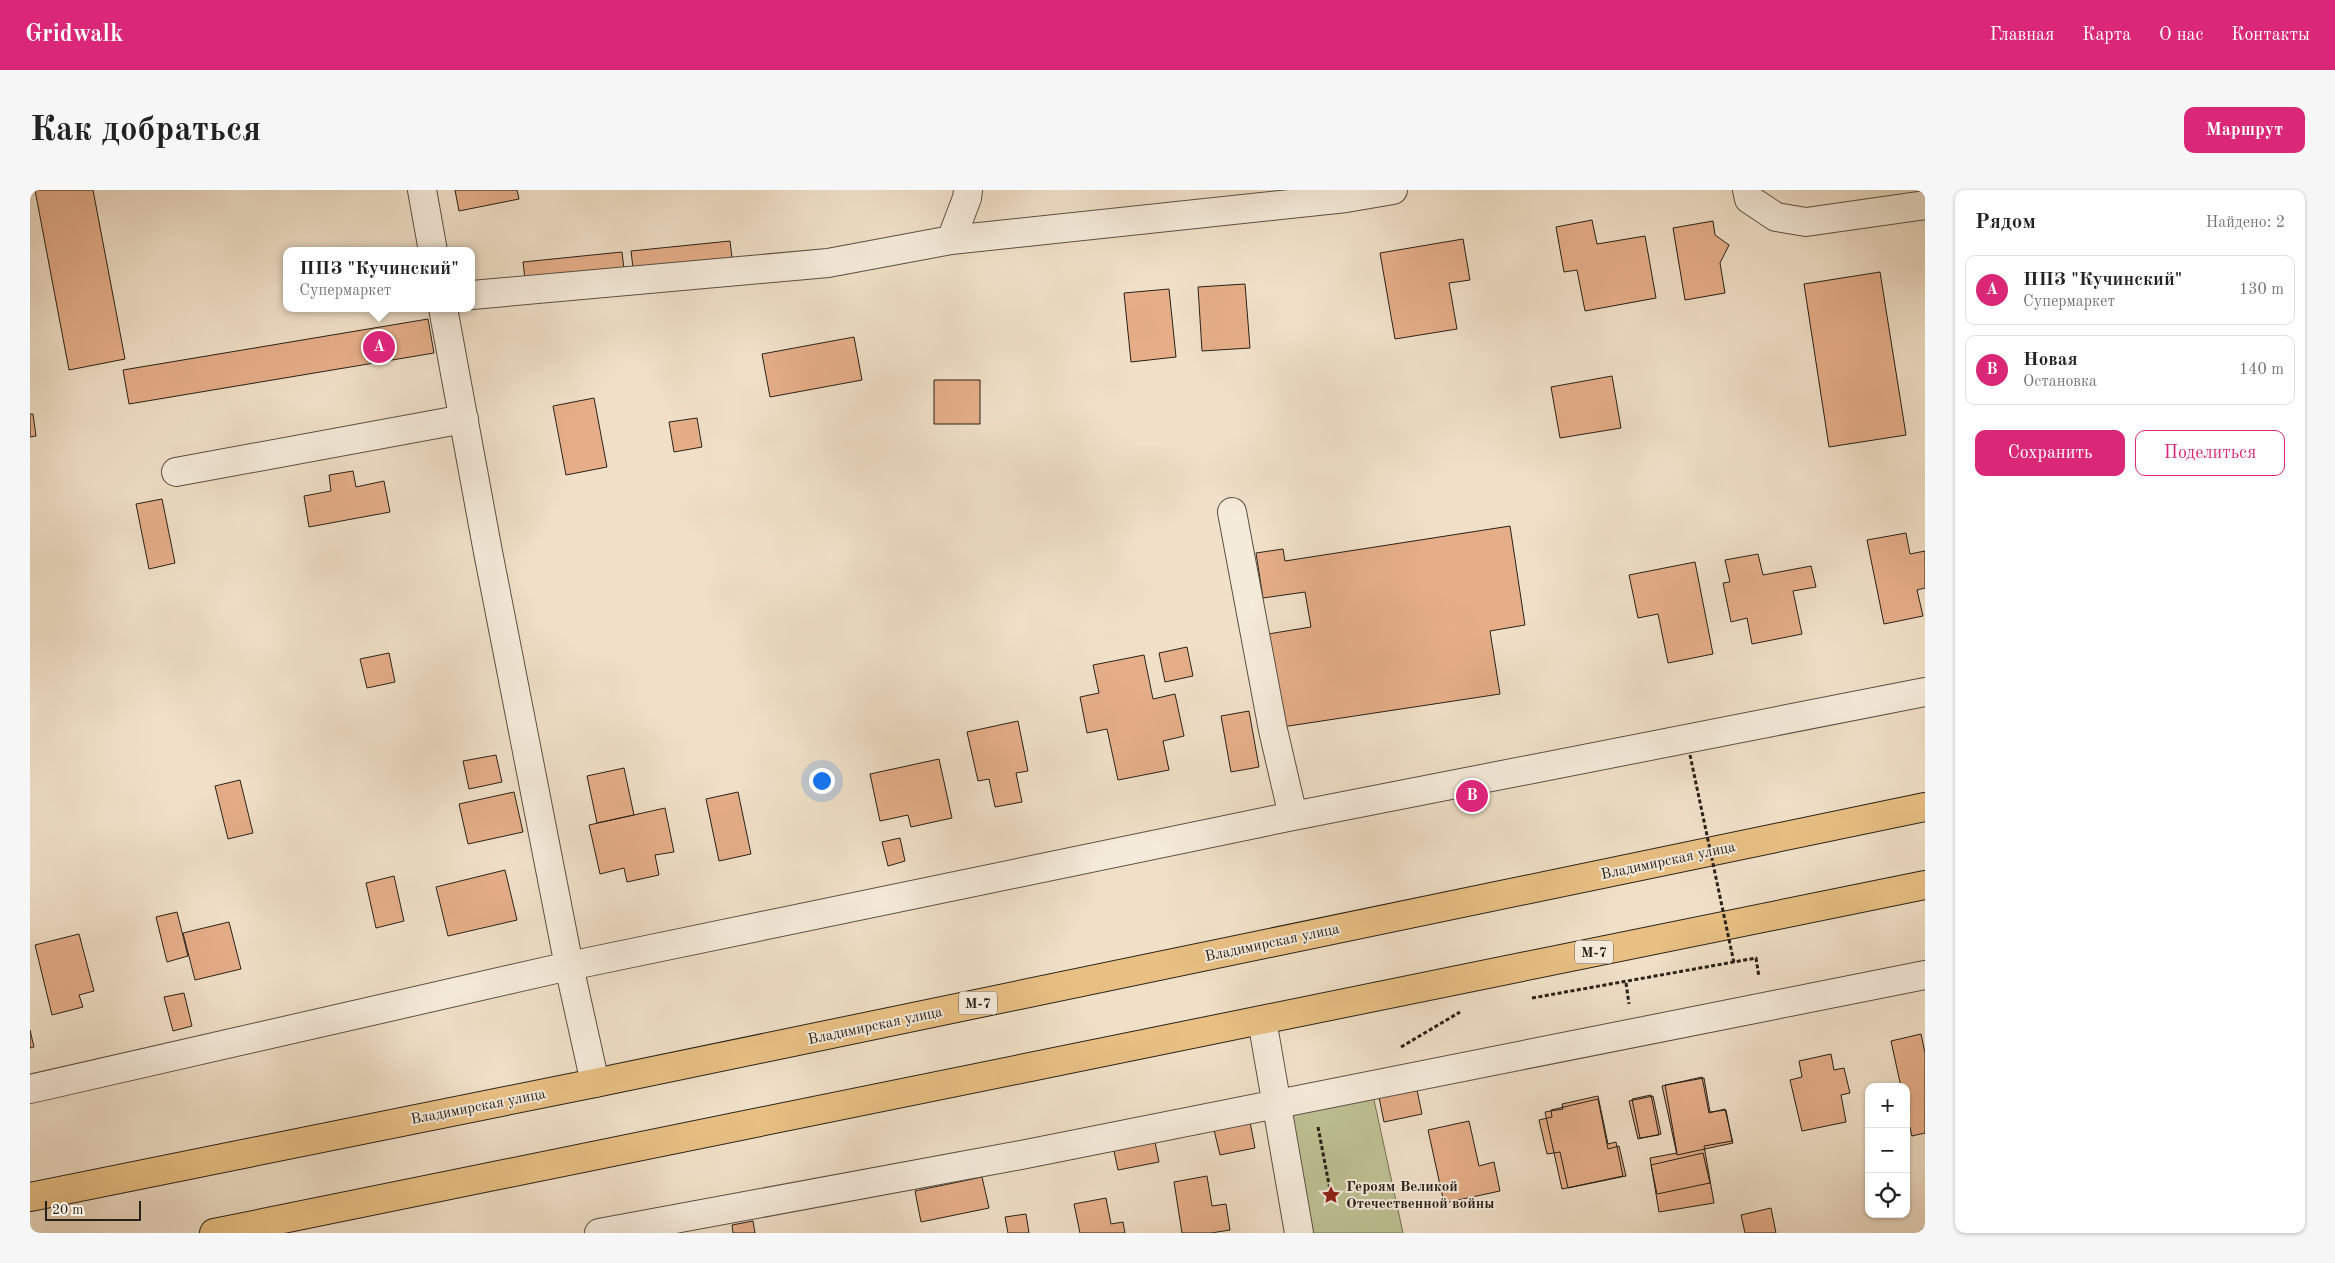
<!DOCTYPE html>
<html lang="ru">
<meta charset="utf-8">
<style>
body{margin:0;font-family:"Old Standard TT",serif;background:#f6f6f6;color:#222}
.controls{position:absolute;right:15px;bottom:15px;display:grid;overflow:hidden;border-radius:10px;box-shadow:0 1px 4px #0004}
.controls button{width:45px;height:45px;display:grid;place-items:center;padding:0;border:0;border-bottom:1px solid #e0e0e0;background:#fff;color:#222;font:25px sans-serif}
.scale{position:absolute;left:15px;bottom:12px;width:96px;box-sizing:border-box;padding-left:5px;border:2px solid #292118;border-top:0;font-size:14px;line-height:18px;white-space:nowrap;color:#292118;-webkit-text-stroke:4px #f5ebdb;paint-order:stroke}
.you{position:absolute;left:791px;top:590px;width:18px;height:18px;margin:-12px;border:4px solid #fff;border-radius:50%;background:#1a73e8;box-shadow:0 0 0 8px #1a73e833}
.badge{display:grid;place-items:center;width:32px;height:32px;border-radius:50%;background:#db2777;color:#fff;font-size:16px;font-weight:700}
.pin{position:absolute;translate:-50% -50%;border:2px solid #fff;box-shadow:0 1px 5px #0006}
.popup{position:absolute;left:253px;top:57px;width:192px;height:65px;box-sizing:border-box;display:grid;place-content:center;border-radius:10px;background:#fff;filter:drop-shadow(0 1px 4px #0005);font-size:16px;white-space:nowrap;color:#767676}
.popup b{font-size:19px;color:#222}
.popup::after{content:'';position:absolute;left:50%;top:100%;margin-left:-10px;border:10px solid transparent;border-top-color:#fff}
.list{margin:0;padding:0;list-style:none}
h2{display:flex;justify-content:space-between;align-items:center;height:65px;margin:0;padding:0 20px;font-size:21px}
h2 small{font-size:16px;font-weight:400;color:#767676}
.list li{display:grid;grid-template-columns:32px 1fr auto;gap:15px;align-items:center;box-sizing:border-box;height:70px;margin:0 10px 10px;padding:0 10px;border:1px solid #e0e0e0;border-radius:10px}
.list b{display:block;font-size:19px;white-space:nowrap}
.list p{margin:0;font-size:16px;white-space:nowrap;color:#767676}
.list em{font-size:16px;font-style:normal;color:#767676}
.actions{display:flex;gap:10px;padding:15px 20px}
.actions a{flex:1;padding:11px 0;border:1px solid #db2777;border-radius:10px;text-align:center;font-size:18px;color:#db2777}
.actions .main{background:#db2777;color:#fff}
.icon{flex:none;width:28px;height:28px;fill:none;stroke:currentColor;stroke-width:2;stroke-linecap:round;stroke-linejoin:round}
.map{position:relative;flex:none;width:1895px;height:1043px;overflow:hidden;border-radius:10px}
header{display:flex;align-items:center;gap:30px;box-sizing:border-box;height:70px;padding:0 25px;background:#db2777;color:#fff}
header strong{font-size:24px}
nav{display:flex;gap:28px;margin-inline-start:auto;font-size:18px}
.intro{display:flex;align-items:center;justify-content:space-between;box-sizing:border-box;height:120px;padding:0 30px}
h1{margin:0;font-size:35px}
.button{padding:12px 22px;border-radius:10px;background:#db2777;color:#fff;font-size:18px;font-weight:700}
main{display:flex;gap:30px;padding:0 30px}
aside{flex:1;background:#fff;border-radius:10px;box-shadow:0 1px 4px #0004}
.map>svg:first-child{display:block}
.green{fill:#bdc193;stroke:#737156}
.building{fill:#e5ae89;stroke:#292118}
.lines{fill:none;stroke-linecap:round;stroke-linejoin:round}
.minor-casing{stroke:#5b5144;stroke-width:30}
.highway-casing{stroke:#292118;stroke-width:30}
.path{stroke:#292118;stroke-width:3;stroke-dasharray:4 2.5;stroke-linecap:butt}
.minor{stroke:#f5ebdb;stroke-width:28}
.highway{stroke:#e8c084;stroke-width:28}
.path-bridge{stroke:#292118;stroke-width:3;stroke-dasharray:4 2.5;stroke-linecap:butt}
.labels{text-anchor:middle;stroke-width:4;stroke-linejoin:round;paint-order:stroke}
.shield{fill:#f5ebdb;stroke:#665e52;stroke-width:1}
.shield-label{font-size:14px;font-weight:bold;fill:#292118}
.street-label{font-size:15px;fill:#292118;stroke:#f5ebdb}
.poi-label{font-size:15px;font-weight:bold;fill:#292118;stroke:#f5ebdb;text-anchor:start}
</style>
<header>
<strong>Gridwalk</strong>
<nav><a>Главная</a><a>Карта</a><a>О нас</a><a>Контакты</a></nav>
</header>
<div class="intro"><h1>Как добраться</h1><a class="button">Маршрут</a></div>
<main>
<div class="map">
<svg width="1895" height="1043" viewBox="0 0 1895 1043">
<rect width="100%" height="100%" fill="#f0e0c8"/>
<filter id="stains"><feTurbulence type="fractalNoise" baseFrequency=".004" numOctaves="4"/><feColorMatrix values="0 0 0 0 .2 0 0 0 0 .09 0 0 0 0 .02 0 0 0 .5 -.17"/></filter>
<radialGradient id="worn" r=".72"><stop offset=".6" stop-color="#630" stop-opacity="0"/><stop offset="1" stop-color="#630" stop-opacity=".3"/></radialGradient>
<path class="green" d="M 1342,901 L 1373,1043 L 1275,1043 L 1252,917 Z"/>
<path class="building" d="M 5,0 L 63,0 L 95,169 L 39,180 Z
M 425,0 L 487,0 L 489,9 L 429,21 Z
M 1562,30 L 1567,54 L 1615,46 L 1626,108 L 1555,121 L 1547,80 L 1534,82 L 1526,37 Z
M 1683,31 L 1685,45 L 1699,55 L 1690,73 L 1695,103 L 1655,110 L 1643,38 Z
M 1433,49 L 1440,90 L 1419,93 L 1427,139 L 1365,149 L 1350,63 Z
M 700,51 L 702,68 L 603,78 L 601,61 Z
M 592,62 L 594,79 L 495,89 L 493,72 Z
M 1850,82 L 1876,245 L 1799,257 L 1774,94 Z
M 1215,94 L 1220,158 L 1172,161 L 1168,97 Z
M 1139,99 L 1146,167 L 1101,172 L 1094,103 Z
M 398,129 L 404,163 L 99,214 L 93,180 Z
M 824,147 L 832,190 L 740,207 L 732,164 Z
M 1582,186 L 1591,238 L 1530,248 L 1521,197 Z
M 904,190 L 950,190 L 950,234 L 904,234 Z
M 564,208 L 577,277 L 536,285 L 523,216 Z
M 0,224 L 3,224 L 6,246 L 0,247 Z
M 667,228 L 672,257 L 644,262 L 639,232 Z
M 323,281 L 326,297 L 354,291 L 360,322 L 279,337 L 274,306 L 301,301 L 299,285 Z
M 132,309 L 145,373 L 119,379 L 106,314 Z
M 1480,336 L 1495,435 L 1460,441 L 1470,504 L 1252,537 L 1238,444 L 1281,437 L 1275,402 L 1233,408 L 1226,363 L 1253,359 L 1255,371 Z
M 1876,343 L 1880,364 L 1895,361 L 1895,398 L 1887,400 L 1893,426 L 1854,434 L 1837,350 Z
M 1728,364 L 1733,385 L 1781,376 L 1786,397 L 1763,401 L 1772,444 L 1722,454 L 1717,428 L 1701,432 L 1693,393 L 1700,392 L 1695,370 Z
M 1665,372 L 1683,464 L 1638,473 L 1628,424 L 1608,428 L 1599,385 Z
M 1157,457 L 1163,486 L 1135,492 L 1129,463 Z
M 359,463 L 365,492 L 337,498 L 330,469 Z
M 1114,465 L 1123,509 L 1145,504 L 1154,546 L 1133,551 L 1139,580 L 1088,590 L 1077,539 L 1057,543 L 1050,507 L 1069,503 L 1063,475 Z
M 1219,521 L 1229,577 L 1201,582 L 1191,526 Z
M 988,531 L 998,581 L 986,583 L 992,612 L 965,617 L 959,589 L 948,591 L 937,542 Z
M 466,565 L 472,592 L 439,599 L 433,571 Z
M 909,569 L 922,628 L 881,637 L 878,625 L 850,631 L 840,584 Z
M 594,578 L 604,625 L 567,633 L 557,586 Z
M 210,590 L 223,643 L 198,649 L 185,596 Z
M 484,602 L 493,642 L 438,654 L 429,614 Z
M 708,602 L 721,664 L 689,671 L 676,609 Z
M 635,618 L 644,662 L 625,665 L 629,685 L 597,692 L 594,678 L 570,684 L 559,635 Z
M 870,648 L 875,671 L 858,676 L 852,652 Z
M 475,680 L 487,730 L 418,746 L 406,697 Z
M 364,686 L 374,731 L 346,738 L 336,693 Z
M 147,722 L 158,766 L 137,772 L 126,727 Z
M 199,732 L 211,779 L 165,790 L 153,743 Z
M 49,744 L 64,801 L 49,805 L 53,817 L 22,825 L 5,755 Z
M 154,803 L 162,836 L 143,841 L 134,807 Z
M 0,840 L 4,857 L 0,858 Z
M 1891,844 L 1895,863 L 1895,943 L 1882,946 L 1876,922 L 1876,897 L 1871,897 L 1861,851 Z
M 1801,864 L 1804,880 L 1814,878 L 1820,903 L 1811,905 L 1816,932 L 1772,941 L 1760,890 L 1772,887 L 1769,871 Z
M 1672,887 L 1679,923 L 1695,919 L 1703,953 L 1647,965 L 1632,896 Z
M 1674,888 L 1680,922 L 1696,920 L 1702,951 L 1674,956 L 1684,1013 L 1629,1022 L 1620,968 L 1647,963 L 1635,895 Z
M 1386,895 L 1392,924 L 1354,932 L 1348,902 Z
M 1621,905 L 1629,945 L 1610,948 L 1602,909 Z
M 1568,906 L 1578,954 L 1586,952 L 1593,986 L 1532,999 L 1515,922 L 1533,919 L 1532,914 Z
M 1623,906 L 1631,944 L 1608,949 L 1599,911 Z
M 1568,909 L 1578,959 L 1589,956 L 1596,986 L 1538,998 L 1530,962 L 1517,964 L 1509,930 L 1522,927 L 1521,920 Z
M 1439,931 L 1449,976 L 1464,972 L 1470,1001 L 1414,1013 L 1398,940 Z
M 1220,932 L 1225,958 L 1190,965 L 1184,940 Z
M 1125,952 L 1129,972 L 1088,980 L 1084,961 Z
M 1673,963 L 1680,993 L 1627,1004 L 1621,975 Z
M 1177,986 L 1182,1016 L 1196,1014 L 1200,1040 L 1181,1043 L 1152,1043 L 1144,992 Z
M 952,987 L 959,1018 L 891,1032 L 885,1001 Z
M 1076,1008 L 1081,1034 L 1093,1032 L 1095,1043 L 1050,1043 L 1044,1014 Z
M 1741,1018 L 1746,1043 L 1715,1043 L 1711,1025 Z
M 996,1024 L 999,1043 L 978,1043 L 975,1027 Z
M 723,1031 L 725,1043 L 703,1043 L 702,1035 Z"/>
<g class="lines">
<g class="minor-casing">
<path id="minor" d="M 392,0 L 403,61
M 1717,0 L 1719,9 L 1746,27 L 1776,32 L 1895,15
M 921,50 L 937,8 L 938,0
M 442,105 L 798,73 L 921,50 L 1316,8 L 1363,0
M 413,118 L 458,362 L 539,776 L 565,893
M 146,282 L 434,229
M 1202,322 L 1243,540 L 1263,626
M 1232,830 L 1269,1043
M 0,899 L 539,776 L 1263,626 L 1895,502
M 569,1043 L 991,965 L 1895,785"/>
</g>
<g class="highway-casing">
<path id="highway" d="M 0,1007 L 565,893 L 1895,617
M 184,1043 L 1895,695"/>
</g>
<path class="path" d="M 1596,793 L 1599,814
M 1502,808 L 1726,768 L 1729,787
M 1371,857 L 1430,822
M 1288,937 L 1301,1005"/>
<use href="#minor" class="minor"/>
<use href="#highway" class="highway"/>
<path class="path-bridge" d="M 1660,565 L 1704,773"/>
</g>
<defs>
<g id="sight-bare" transform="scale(1.5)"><path d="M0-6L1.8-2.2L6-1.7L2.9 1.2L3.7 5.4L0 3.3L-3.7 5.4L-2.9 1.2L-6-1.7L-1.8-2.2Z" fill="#8f2418" stroke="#f5ebdb" stroke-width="2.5" paint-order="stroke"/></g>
</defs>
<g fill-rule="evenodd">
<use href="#sight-bare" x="1301" y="1005"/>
</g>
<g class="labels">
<g class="shield">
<rect x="1545" y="750.5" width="38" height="23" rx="4"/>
<rect x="929" y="801.5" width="38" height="23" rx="4"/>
</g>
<g class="shield-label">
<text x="1564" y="767">М-7</text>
<text x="948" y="818">М-7</text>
</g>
<g class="street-label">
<text transform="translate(1638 670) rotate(-12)" y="5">Владимирская улица</text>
<text transform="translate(1242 752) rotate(-12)" y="5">Владимирская улица</text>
<text transform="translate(845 835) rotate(-12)" y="5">Владимирская улица</text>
<text transform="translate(448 916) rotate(-11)" y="5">Владимирская улица</text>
</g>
<g class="poi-label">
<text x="1316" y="1001">Героям Великой<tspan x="1316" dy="17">Отечественной войны</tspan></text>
</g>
</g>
<rect width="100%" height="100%" filter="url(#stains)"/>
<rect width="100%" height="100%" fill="url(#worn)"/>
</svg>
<div class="controls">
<button>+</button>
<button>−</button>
<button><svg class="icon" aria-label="locate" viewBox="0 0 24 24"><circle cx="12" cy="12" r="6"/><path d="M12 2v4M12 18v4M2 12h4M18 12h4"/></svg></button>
</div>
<div class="scale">20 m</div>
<div class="you"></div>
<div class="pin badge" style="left:349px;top:157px">A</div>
<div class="popup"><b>ППЗ &quot;Кучинский&quot;</b>Супермаркет</div>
<div class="pin badge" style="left:1442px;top:606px">B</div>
</div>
<aside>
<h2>Рядом<small>Найдено: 2</small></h2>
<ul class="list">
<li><span class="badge">A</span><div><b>ППЗ &quot;Кучинский&quot;</b><p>Супермаркет</p></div><em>130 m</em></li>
<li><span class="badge">B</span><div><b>Новая</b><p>Остановка</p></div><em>140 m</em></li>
</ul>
<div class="actions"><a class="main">Сохранить</a><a>Поделиться</a></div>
</aside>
</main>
